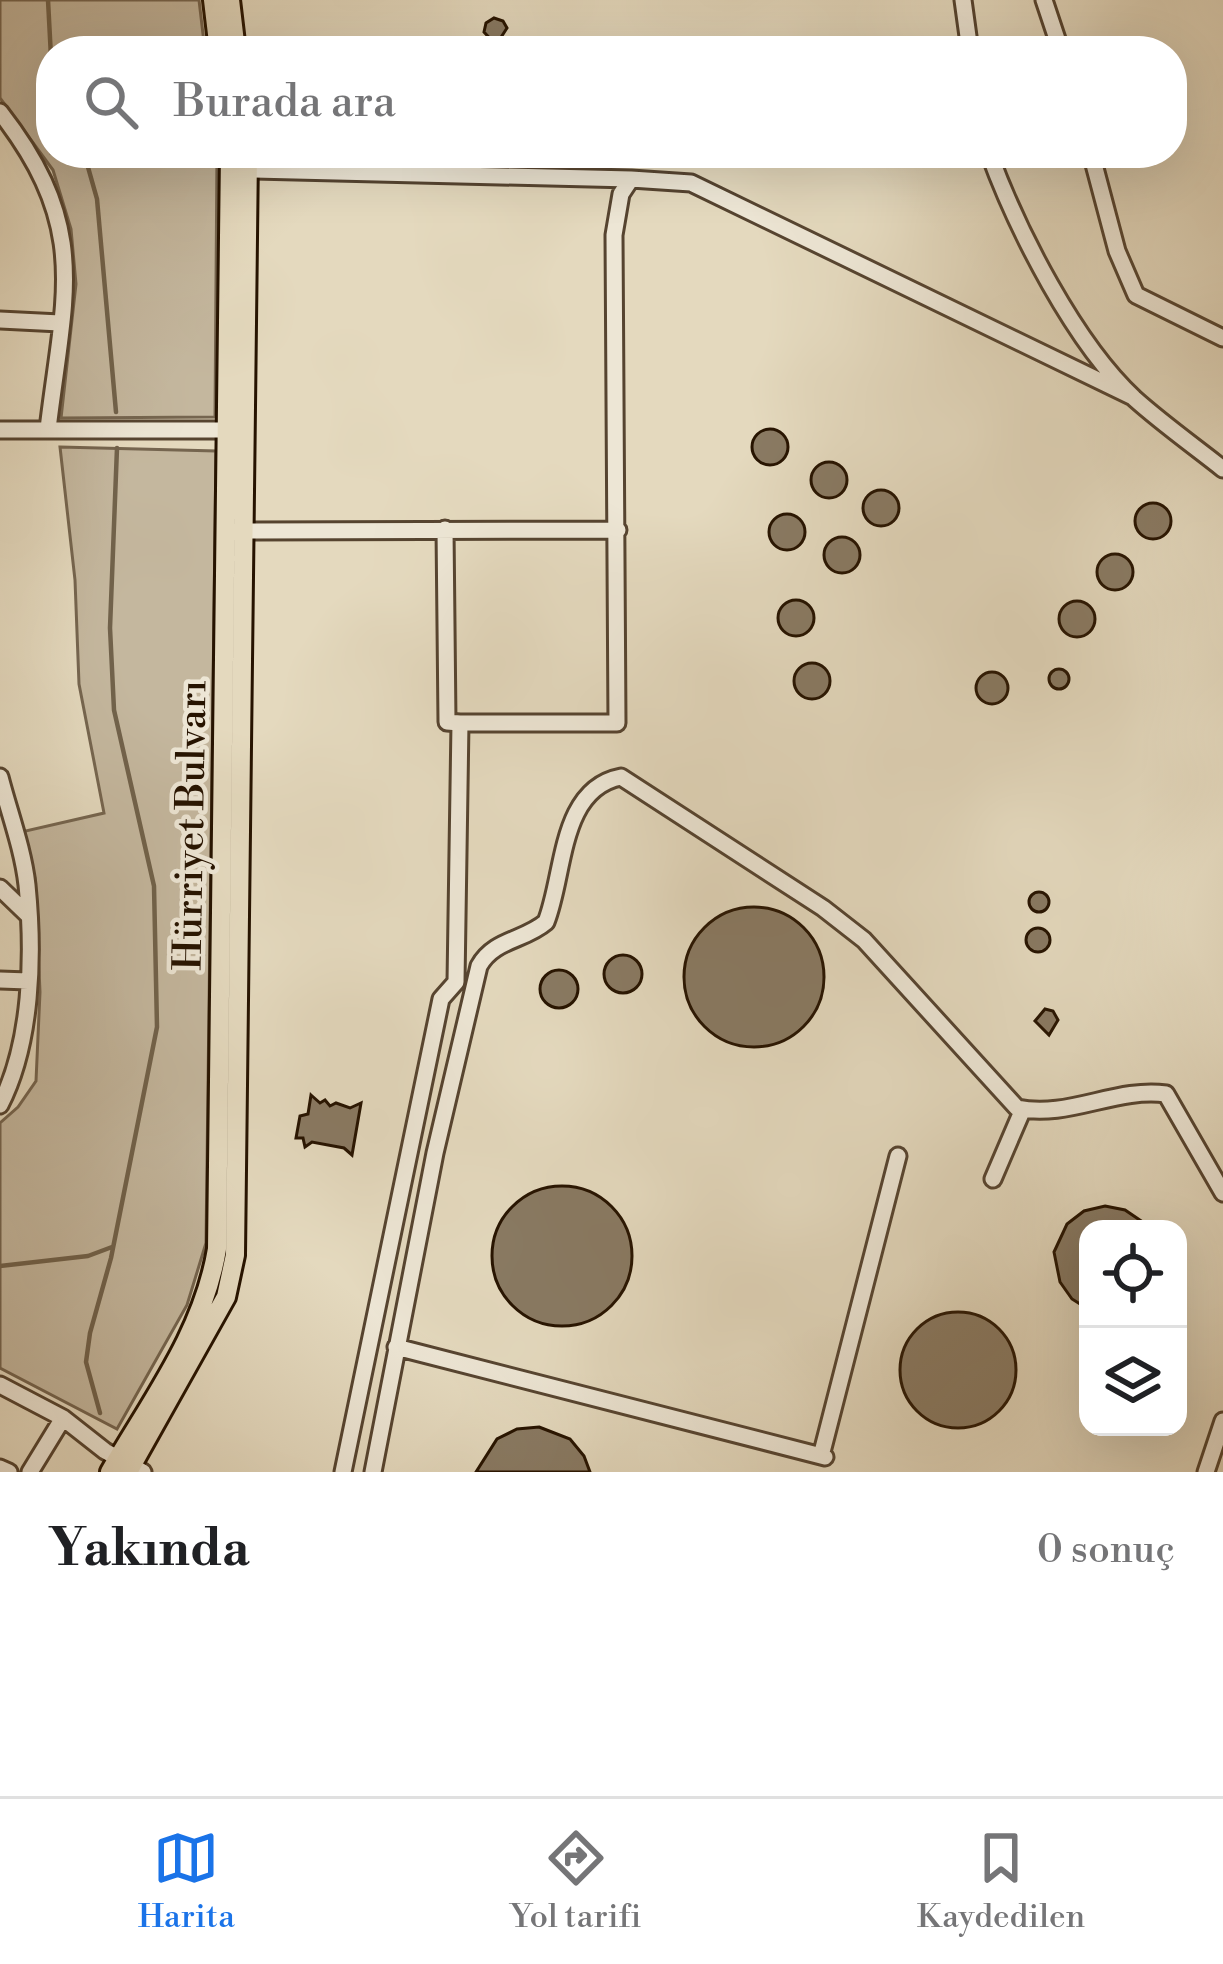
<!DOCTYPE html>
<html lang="tr">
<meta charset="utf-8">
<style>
body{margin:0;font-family:"Libre Bodoni",serif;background:#f2f2f2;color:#202124}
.controls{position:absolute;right:36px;bottom:36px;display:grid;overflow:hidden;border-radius:24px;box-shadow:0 12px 48px #0002}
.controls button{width:108px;height:108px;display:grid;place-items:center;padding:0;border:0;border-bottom:3px solid #e0e0e0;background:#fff;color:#202124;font:60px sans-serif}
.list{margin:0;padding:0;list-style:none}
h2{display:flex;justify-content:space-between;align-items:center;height:156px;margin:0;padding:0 48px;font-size:51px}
h2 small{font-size:39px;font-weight:400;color:#757577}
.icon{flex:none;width:66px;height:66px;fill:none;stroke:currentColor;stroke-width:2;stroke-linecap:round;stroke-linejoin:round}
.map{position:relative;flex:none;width:1223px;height:1472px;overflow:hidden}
.search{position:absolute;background:#fff;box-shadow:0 12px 48px #0002;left:36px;right:36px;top:36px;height:132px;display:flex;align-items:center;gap:30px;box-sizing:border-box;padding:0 42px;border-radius:48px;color:#757577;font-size:45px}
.sheet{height:324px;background:#fff}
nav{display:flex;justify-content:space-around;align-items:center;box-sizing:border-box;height:168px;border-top:3px solid #e0e0e0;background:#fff;font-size:33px;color:#757577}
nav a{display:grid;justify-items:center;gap:6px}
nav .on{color:#1a73e8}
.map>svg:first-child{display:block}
.green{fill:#c4b79e;stroke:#75654f;stroke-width:3}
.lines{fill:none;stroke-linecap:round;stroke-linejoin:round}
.stream{stroke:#71624b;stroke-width:4.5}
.building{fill:#897a63;stroke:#261300;stroke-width:3}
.minor-casing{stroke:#564430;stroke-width:21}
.major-casing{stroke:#261300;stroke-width:24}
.minor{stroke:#ede6d5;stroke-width:15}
.major{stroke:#e4d9be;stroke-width:18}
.labels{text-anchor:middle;stroke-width:9;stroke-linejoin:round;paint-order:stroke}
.street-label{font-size:39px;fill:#261300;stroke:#ede6d5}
</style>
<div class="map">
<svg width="1223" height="1472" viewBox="0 0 1223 1472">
<rect width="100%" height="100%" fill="#e4d9be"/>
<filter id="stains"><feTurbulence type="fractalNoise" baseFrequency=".00167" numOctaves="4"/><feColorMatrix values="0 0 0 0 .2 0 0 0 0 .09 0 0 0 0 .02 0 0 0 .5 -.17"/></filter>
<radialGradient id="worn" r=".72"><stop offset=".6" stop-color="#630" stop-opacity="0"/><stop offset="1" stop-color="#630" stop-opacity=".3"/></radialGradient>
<path class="green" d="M 0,0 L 199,0 L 205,51 L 51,51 L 51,153 L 217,153 L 215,417 L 61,418 L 76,284 L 71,229 L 53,170 L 0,98 Z
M 60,447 L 216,451 L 206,1243 L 187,1305 L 117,1429 L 0,1368 L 0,1123 L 18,1107 L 36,1081 L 40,992 L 35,878 L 21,832 L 104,813 L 79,684 L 75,580 Z"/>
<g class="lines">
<path class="stream" d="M 48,0 L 51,57
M 84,153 L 97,199 L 116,412
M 0,1266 L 88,1256 L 112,1247
M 100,1413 L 86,1362 L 90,1333 L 111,1258 L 157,1027 L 154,886 L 114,710 L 110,628 L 117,448"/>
</g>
<path class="building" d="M 494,18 L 503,21 L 507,28 L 496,45 L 484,32 L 486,23 Z
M752 447a18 18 0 1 1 36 0a18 18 0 1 1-36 0Z
M811 480a18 18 0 1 1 36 0a18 18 0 1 1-36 0Z
M863 508a18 18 0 1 1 36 0a18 18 0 1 1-36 0Z
M1135 521a18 18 0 1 1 36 0a18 18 0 1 1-36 0Z
M769 532a18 18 0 1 1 36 0a18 18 0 1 1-36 0Z
M824 555a18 18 0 1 1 36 0a18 18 0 1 1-36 0Z
M1097 572a18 18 0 1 1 36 0a18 18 0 1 1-36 0Z
M778 618a18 18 0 1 1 36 0a18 18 0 1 1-36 0Z
M1059 619a18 18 0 1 1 36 0a18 18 0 1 1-36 0Z
M794 681a18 18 0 1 1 36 0a18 18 0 1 1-36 0Z
M1049 679a10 10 0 1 1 20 0a10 10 0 1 1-20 0Z
M976 688a16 16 0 1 1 32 0a16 16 0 1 1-32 0Z
M1029 902a10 10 0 1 1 20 0a10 10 0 1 1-20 0Z
M684 977a70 70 0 1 1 140 0a70 70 0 1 1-140 0Z
M1026 940a12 12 0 1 1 24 0a12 12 0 1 1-24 0Z
M604 974a19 19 0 1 1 38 0a19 19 0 1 1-38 0Z
M540 989a19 19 0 1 1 38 0a19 19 0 1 1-38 0Z
M 1045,1009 L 1053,1011 L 1058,1020 L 1049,1035 L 1035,1021 Z
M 311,1095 L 320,1103 L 325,1100 L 330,1106 L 336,1103 L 350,1108 L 361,1103 L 352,1155 L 344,1148 L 312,1142 L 305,1147 L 303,1138 L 296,1138 L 300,1116 L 308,1114 Z
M492 1256a70 70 0 1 1 140 0a70 70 0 1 1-140 0Z
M 1105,1206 L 1125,1210 L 1153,1229 L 1088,1229 L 1088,1309 L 1072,1299 L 1060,1282 L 1054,1252 L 1067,1224 L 1084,1211 Z
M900 1370a58 58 0 1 1 116 0a58 58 0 1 1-116 0Z
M 539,1427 L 570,1439 L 584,1456 L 590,1472 L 476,1472 L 497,1439 L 517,1429 Z"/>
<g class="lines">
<g class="minor-casing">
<path id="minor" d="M 963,0 L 970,51
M 1044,0 L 1061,51
M 0,112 C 91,229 64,294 48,429
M 989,153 C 1017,230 1075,344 1135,399 C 1163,424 1194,446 1223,469
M 1091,153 L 1117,251 L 1136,295 L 1223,338
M 250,170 L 631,179
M 0,320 L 60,323
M 0,430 L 227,430
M 445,529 L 447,722 L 460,723
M 237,531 L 618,530
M 0,777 C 9,812 23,849 27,885 C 34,955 32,1043 0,1105
M 0,888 L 27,914
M 0,980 L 28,981
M 993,1179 L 1023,1109
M 396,1347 L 825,1457
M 0,1385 L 63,1418 L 105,1451 L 143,1472
M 821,1456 L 898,1156
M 0,1468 L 9,1472
M 30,1472 L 63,1418
M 343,1472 L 441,999 L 456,982 L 460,723 L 617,723 L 614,235 L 621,194 L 631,179 L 691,183 L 1133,397
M 373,1472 L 435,1153 L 479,966 C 494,939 524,941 546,922 C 565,875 559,789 621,777 L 823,908 L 864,940 L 1017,1108 C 1068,1119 1116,1087 1166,1094 L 1223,1193
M 1206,1472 L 1223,1421"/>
</g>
<g class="major-casing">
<path id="major" d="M 213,0 L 219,51
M 230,0 L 236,51
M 110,1472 C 152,1399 203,1333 217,1249 L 230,153
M 128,1472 L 226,1297 L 235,1255 L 248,153"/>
</g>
<use href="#minor" class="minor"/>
<use href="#major" class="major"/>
</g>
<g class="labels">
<g class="street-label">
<text transform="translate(189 825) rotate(-89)" y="14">Hürriyet Bulvarı</text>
</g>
</g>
<rect width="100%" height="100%" filter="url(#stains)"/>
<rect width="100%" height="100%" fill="url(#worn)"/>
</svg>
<div class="controls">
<button><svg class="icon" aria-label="locate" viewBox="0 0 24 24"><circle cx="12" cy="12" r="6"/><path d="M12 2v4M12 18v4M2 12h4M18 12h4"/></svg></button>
<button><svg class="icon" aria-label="layers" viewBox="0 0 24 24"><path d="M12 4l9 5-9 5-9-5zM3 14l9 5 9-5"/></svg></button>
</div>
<div class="search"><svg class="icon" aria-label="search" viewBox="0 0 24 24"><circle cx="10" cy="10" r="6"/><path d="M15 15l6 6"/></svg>Burada ara</div>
</div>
<section class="sheet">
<h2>Yakında<small>0 sonuç</small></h2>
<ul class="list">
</ul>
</section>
<nav>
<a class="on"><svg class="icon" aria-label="map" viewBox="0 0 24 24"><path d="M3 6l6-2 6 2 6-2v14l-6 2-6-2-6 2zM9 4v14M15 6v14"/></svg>Harita</a>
<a><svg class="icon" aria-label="directions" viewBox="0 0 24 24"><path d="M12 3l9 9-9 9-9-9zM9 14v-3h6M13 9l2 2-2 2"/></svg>Yol tarifi</a>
<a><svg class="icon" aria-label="saved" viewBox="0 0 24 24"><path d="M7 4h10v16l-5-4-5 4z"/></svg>Kaydedilen</a>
</nav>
